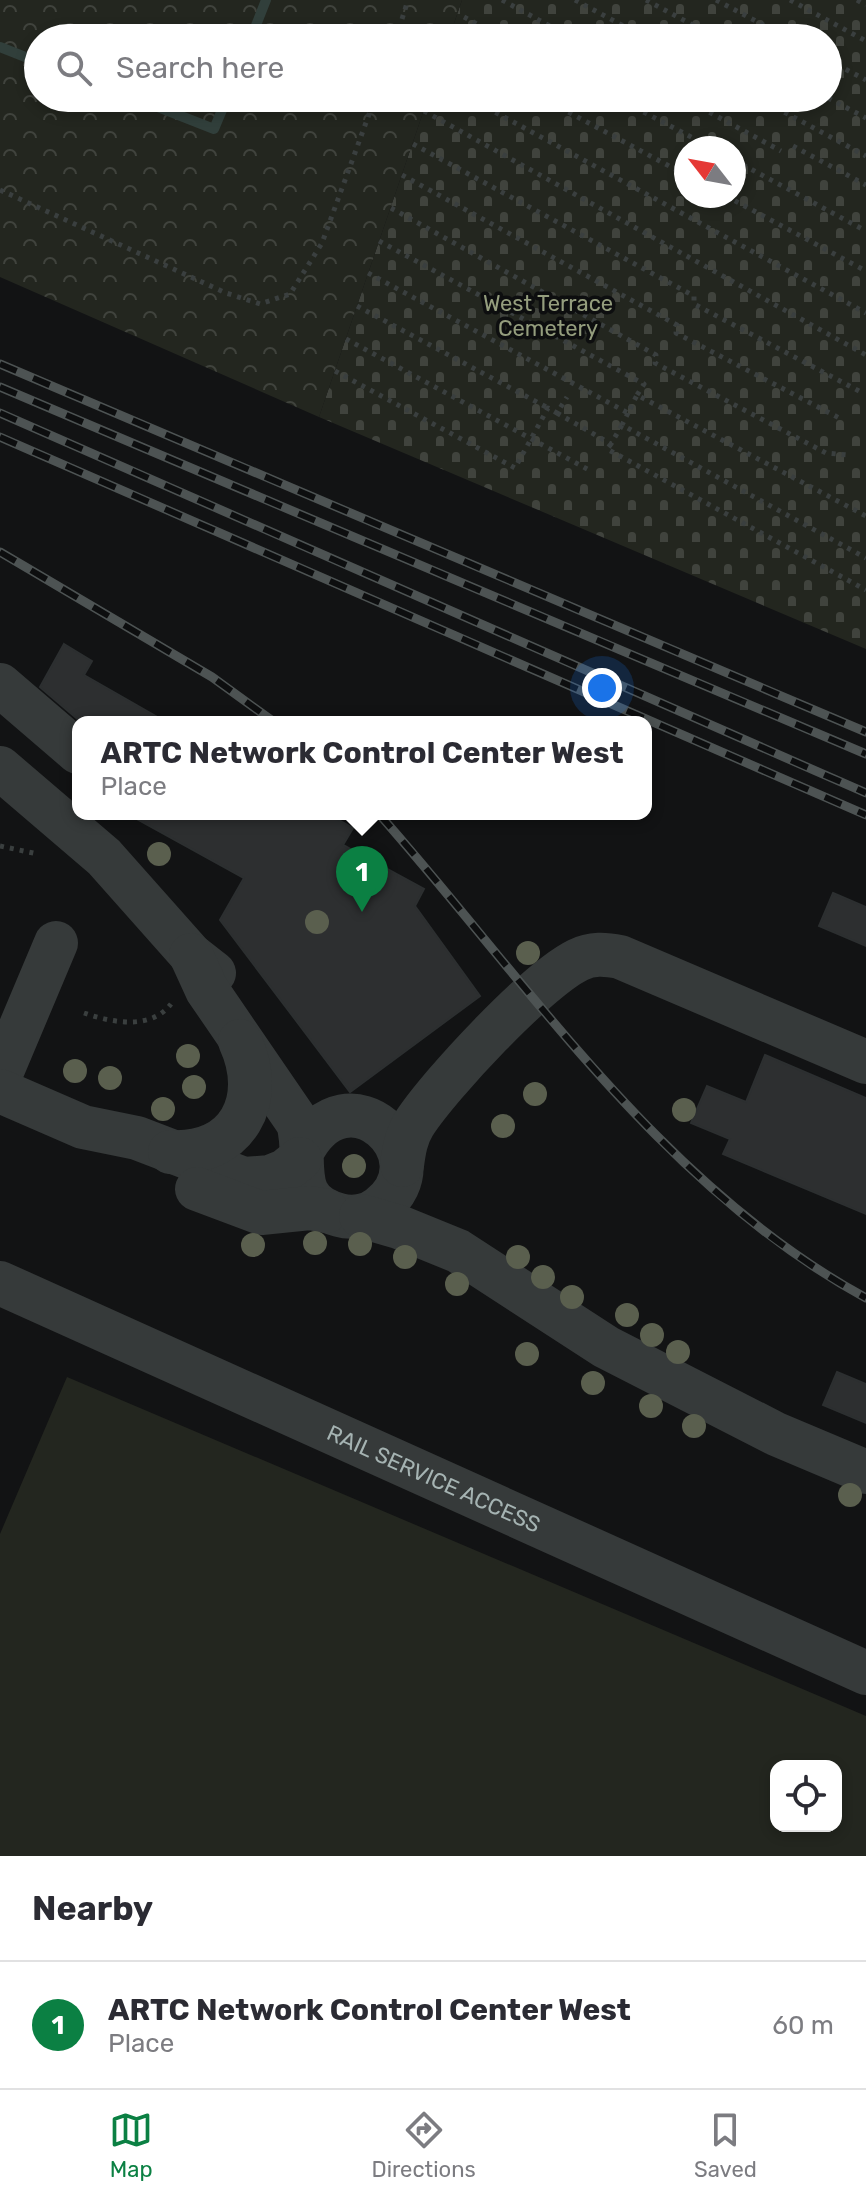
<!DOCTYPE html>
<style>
body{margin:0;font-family:Rubik,sans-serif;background:#f2f2f3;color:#2b2b33}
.controls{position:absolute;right:24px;bottom:24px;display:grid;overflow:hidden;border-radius:16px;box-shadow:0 4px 12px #0003}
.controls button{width:72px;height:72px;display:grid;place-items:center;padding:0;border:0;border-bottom:2px solid #e1e1e2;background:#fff;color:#2b2b33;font:40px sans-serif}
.compass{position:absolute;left:674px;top:136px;width:72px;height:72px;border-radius:50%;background:#fff;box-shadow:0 4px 12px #0003;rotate:301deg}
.you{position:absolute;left:602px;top:688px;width:28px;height:28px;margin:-20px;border:6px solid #fff;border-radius:50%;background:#1a73e8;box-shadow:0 0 0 12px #1a73e833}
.badge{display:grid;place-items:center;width:52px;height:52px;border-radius:50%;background:#0b8043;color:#fff;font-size:26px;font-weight:700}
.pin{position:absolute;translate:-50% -66px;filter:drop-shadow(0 2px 4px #0008)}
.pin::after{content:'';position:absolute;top:42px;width:28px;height:24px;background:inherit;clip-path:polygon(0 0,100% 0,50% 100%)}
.popup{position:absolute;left:72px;top:716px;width:580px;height:104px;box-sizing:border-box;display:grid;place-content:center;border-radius:16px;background:#fff;filter:drop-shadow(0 2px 6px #0005);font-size:26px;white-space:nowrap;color:#7c7c81}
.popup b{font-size:30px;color:#2b2b33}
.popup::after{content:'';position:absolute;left:50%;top:100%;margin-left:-16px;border:16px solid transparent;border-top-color:#fff}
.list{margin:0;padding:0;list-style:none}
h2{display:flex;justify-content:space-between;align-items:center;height:104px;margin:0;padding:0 32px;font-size:34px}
h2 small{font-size:26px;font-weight:400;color:#7c7c81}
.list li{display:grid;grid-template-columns:52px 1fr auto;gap:24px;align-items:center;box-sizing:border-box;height:128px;padding:0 32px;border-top:2px solid #e1e1e2}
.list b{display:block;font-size:30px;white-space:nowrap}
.list p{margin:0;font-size:26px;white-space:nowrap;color:#7c7c81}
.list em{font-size:26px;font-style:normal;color:#7c7c81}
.icon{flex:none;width:44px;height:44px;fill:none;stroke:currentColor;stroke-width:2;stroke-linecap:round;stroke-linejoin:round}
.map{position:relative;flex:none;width:866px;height:1856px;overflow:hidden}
.search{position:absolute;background:#fff;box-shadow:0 4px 12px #0003;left:24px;right:24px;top:24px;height:88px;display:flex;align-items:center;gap:20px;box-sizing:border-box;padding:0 28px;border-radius:44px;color:#7c7c81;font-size:30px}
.sheet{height:232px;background:#fff}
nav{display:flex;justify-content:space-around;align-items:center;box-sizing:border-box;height:112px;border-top:2px solid #e1e1e2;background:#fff;font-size:22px;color:#7c7c81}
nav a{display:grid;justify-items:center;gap:4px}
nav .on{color:#0b8043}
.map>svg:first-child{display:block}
.cemetery{fill:url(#cemetery-stones);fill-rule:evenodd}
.park{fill:url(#park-crowns)}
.pitch{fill:#23261f;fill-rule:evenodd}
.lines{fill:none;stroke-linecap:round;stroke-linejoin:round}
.stream{stroke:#313f3b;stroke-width:10}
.building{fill:#2d2f30;stroke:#2c2f30;stroke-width:2}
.path{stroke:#3a3f3f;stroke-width:5;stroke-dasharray:4 6;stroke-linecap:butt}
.minor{stroke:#363a3a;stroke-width:44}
.rail-casing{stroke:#4d5353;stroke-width:9}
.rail{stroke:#0d0e0f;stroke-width:6;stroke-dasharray:18;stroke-linecap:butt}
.tree{fill:#5a5f4e}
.labels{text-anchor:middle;stroke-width:7;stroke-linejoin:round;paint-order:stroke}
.park-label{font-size:22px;fill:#949d7d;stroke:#0d0e0f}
.street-label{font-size:22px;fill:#a5b3b2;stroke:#0d0e0f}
</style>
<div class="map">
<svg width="866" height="1856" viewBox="0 0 866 1856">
<defs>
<pattern id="cemetery-stones" width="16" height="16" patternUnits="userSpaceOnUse" patternTransform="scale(2)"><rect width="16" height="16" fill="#23261f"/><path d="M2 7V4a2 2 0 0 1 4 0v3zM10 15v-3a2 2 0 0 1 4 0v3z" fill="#40433d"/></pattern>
<pattern id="park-crowns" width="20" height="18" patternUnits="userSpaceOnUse" patternTransform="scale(2)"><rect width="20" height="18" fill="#23261f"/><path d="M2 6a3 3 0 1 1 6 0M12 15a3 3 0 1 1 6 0" fill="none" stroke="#40433d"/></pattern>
</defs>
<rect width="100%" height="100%" fill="#121314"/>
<path class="cemetery" d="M 462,0 L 866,0 L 866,649 L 319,417 L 428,98 L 828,98 L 828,38 L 449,38 ZM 686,148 L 734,148 L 734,196 L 686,196 Z"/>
<path class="park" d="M 0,0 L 462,0 L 449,38 L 38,38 L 38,98 L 428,98 L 319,417 L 0,277 Z"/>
<path class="pitch" d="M 67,1377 L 866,1716 L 866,1856 L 0,1856 L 0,1534 ZM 836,1766 L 836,1826 L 776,1826 L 776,1766 Z"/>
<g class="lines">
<path class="stream" d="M 251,38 L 266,0
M 0,47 L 38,62
M 135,98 L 214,129 L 227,98"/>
</g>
<path class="building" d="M 64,644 L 92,661 L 84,675 L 166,722 L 81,722 L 40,687 Z
M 128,814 L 328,814 L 353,828 L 343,845 L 424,889 L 415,906 L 480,996 L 350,1092 L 220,920 L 244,878 Z
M 833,893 L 866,907 L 866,946 L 819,926 Z
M 765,1055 L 866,1098 L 866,1214 L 723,1154 L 730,1139 L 691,1123 L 707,1086 L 746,1102 Z
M 837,1372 L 866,1384 L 866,1423 L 823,1405 Z"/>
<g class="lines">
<path class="path" d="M 502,0 L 572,38
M 575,0 L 646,38
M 646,0 L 717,38
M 716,0 L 788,38
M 790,0 L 866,41
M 857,0 L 866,5
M 464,17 L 503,38
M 396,38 L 408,0
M 828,60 L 866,80
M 469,98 L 866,313
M 542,98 L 686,175
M 617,98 L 712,148
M 683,98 L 781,151
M 758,98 L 866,156
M 828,98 L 866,118
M 424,111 L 866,355
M 413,144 L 694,296 L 694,304 L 859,391
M 793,146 L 866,185
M 734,160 L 866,231
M 402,175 L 677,325 L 676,333 L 843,420
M 0,190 L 226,293 L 260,304 L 290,294 L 322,243 L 375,98
M 726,196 L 866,271
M 391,208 L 656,355 L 655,363 L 826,453 L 848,455
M 379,241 L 644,384 L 637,395
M 368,273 L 628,413 L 637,395 L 866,516
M 357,306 L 548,408
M 346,339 L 589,470
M 335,371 L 515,468 L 548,408 L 557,413 L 567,397
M 557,413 L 611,444 L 622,425
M 628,413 L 622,425 L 866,558
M 611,444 L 607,449 L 866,590
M 0,846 L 38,854
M 84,1013 C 110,1022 150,1031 171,1004"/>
<g class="minor">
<path d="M 0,685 L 78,752"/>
<path d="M 0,768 L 104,857 L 191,955 L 214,973"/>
<path d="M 191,955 L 207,990 L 298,1123 C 309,1159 286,1201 339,1215 C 353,1219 369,1216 380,1207 C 445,1157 347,1064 302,1152"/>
<path d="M 0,1076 L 56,943"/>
<path d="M 0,1091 L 83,1127 L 137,1138 L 244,1179 L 270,1177 L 285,1171 L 300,1159"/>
<path d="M 170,1152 C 238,1156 267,1100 240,1041"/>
<path d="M 402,1165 C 404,1150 406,1137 414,1124 C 440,1084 537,980 578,960 C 592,953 605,954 620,957 L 866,1062"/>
<path d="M 197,1189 L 261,1213 L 310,1208 L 327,1211"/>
<path d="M 361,1216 L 399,1227 L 458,1251 L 606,1347 L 776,1434 L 866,1472"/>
<path id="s1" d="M 0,1283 L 866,1673"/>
</g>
<g class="rail-casing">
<path id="rail" d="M 0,364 L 866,732
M 0,387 L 866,754
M 0,413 L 866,793
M 0,437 L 866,815
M 0,552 L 212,677 L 274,722
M 379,814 C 530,985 661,1186 866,1298"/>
</g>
<use href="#rail" class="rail"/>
</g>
<g class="tree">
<circle cx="159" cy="854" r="12"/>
<circle cx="317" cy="922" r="12"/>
<circle cx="528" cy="953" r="12"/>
<circle cx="188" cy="1056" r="12"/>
<circle cx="75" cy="1071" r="12"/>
<circle cx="110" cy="1078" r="12"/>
<circle cx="194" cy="1087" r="12"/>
<circle cx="535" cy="1094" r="12"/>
<circle cx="163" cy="1109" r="12"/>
<circle cx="684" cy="1110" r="12"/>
<circle cx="503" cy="1126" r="12"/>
<circle cx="354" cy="1166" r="12"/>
<circle cx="315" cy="1243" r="12"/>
<circle cx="360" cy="1244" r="12"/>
<circle cx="253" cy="1245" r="12"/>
<circle cx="405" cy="1257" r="12"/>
<circle cx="518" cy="1257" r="12"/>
<circle cx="543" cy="1277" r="12"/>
<circle cx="457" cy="1284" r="12"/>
<circle cx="572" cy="1297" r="12"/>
<circle cx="627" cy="1315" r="12"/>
<circle cx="652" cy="1335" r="12"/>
<circle cx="678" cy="1352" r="12"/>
<circle cx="527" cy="1354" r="12"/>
<circle cx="593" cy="1383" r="12"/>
<circle cx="651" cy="1406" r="12"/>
<circle cx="694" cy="1426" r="12"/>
<circle cx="850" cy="1495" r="12"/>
</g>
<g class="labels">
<g class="park-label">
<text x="548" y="311">West Terrace<tspan x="548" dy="25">Cemetery</tspan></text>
</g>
<g class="street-label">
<text dy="8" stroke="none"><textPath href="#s1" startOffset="476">RAIL SERVICE ACCESS</textPath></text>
</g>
</g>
</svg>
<div class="controls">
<button><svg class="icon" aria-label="locate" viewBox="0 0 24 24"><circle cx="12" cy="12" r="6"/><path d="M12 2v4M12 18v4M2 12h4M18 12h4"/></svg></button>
</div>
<svg class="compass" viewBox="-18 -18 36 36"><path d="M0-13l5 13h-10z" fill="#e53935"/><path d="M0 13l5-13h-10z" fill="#7c7c81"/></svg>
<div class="you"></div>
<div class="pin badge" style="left:362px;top:912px">1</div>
<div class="popup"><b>ARTC Network Control Center West</b>Place</div>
<div class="search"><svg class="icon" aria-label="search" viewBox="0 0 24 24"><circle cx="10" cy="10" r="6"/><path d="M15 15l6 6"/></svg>Search here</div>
</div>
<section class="sheet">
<h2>Nearby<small></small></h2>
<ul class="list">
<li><span class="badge">1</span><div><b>ARTC Network Control Center West</b><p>Place</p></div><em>60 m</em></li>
</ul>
</section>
<nav>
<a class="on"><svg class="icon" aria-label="map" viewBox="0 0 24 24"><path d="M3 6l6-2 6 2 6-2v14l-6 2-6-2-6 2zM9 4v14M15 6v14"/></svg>Map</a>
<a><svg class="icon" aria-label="directions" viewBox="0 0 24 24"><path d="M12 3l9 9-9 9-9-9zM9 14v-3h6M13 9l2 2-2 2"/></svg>Directions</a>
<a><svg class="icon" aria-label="saved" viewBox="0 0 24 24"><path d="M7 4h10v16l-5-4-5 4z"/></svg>Saved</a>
</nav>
